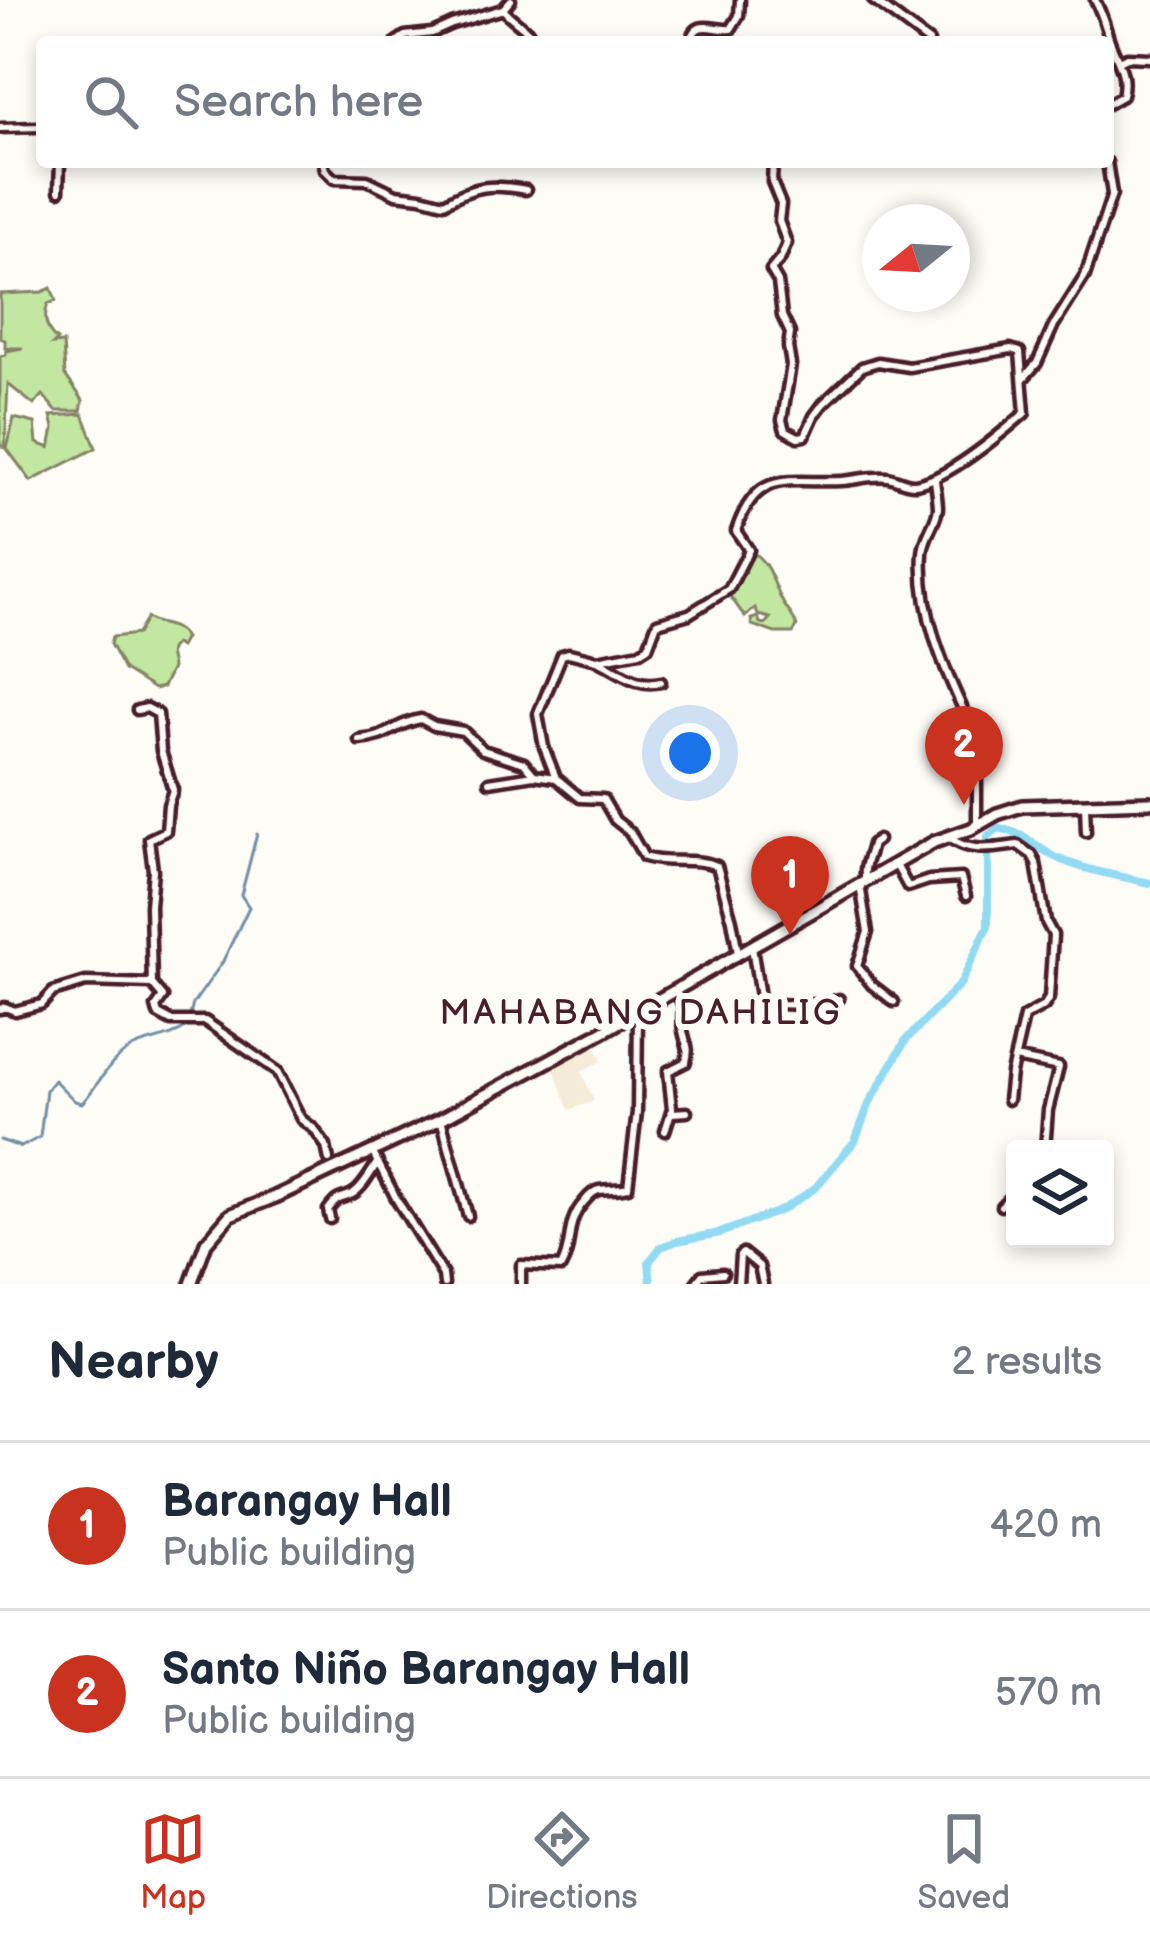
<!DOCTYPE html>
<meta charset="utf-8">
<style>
body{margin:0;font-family:"Balsamiq Sans",sans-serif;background:#f2f2f3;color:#1f2937}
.controls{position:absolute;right:36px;bottom:36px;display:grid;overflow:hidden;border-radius:12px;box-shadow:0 6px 18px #0003}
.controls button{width:108px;height:108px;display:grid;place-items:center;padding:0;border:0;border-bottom:3px solid #e0e1e3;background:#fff;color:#1f2937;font:60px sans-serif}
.compass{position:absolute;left:862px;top:204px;width:108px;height:108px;border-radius:50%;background:#fff;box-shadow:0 6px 18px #0003;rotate:252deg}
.you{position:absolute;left:690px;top:753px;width:42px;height:42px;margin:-30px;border:9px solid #fff;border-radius:50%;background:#1a73e8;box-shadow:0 0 0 18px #1a73e833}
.badge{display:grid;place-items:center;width:78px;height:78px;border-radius:50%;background:#c8321e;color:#fff;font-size:39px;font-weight:700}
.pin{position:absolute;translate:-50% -99px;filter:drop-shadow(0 3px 6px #0008)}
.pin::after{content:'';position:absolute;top:63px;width:42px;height:36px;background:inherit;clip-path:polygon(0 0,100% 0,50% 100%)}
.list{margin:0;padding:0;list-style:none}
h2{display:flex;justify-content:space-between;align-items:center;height:156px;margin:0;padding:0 48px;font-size:51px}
h2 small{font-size:39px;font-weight:400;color:#747a83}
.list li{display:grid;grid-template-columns:78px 1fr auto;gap:36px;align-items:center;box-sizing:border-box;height:168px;padding:0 48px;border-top:3px solid #e0e1e3}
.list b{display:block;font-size:45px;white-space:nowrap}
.list p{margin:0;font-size:39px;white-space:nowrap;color:#747a83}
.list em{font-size:39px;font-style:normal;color:#747a83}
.icon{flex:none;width:66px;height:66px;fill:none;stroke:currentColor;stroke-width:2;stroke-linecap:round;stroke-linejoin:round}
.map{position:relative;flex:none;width:1150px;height:1284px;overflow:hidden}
.search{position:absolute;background:#fff;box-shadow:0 6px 18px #0003;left:36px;right:36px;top:36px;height:132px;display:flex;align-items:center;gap:30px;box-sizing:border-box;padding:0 42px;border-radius:12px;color:#747a83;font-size:45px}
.sheet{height:492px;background:#fff}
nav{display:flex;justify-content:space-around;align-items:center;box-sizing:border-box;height:168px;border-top:3px solid #e0e1e3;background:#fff;font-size:33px;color:#747a83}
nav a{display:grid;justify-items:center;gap:6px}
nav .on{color:#c8321e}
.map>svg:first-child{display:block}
.built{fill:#f4ebd9}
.grass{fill:#c1e7a1;stroke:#868366;stroke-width:3}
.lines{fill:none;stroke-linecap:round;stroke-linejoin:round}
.stream{stroke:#758fa2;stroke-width:3}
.river{stroke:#91daf2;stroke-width:8}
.minor-casing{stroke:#4a1f2b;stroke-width:15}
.tertiary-casing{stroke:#4a1f2b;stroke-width:18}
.minor{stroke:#fdfcf7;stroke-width:6}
.tertiary{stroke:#fdfcf7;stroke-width:9}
.labels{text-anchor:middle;stroke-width:12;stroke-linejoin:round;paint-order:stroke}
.quarter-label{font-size:36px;letter-spacing:3px;fill:#4a1f2b;stroke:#fdfcf7}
</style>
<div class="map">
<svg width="1150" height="1284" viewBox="0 0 1150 1284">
<rect width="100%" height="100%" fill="#fdfcf7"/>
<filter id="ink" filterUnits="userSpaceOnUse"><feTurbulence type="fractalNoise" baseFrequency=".00833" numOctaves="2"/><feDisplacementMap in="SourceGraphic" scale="24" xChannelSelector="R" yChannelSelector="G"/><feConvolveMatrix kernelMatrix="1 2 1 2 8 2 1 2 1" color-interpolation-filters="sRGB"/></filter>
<g filter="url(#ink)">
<path class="built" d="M 591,1038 L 602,1061 L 581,1071 L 594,1101 L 569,1110 L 551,1061 Z"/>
<path class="grass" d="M 51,288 L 56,301 L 48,304 C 43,316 46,332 57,340 L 53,344 L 63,343 L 65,375 L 83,400 L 81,411 L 56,411 L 43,395 L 34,405 L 8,384 L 5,448 L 0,445 L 0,356 L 6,355 L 6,351 L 23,348 L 5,348 L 5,340 L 0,338 L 0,294 L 42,292 Z
M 83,414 L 96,448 L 31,481 L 7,449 L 14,418 L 35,423 L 37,443 L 50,448 L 54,428 L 51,416 Z
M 749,550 C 770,562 772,581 782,601 C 787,611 794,615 797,627 L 793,633 L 775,633 L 752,625 L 751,619 L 758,617 L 760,623 L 765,624 L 770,618 L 758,615 L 755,608 L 745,617 L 727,592 Z
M 147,618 C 159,627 176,622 185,638 L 180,647 L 175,644 C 165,653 171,656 172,668 L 163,687 L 154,689 L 124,670 L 110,644 L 112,637 L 137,634 Z"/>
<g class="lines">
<path class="stream" d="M 0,1140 L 21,1147 L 40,1137 L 46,1090 L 54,1080 L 75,1101 L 82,1103 C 99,1085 109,1059 134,1047 C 152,1039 170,1039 187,1027 L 193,1004 L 222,963 L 249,907 L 241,895 L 257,834"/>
<path class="river" d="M 651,1284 L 649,1262 L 661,1247 L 677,1241 L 720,1233 L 782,1210 L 815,1188 L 855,1141 L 870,1102 L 906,1040 L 961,983 L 988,926 L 988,836 L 999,828 C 1030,835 1032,846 1057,858 C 1086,871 1119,876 1150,883"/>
<g class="minor-casing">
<path id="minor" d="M 873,0 L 929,42
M 1095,0 C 1102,13 1105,25 1109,38 C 1116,60 1128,72 1122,96 L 1108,104
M 503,9 C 513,22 528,27 536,42
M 396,42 L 405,36 L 432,33 L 452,24 L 503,9 L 511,0
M 691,42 C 695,17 715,31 731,29 L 739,16 L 740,0
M 1121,60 L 1127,57 L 1150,58
M 0,128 L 42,127
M 323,162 L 325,170 L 334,179 L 367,180 L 396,194 L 421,197 L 444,203 C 475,185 491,184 526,190
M 59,191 L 60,162
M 1023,379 L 1037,363 L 1054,325 L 1085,276 L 1112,194 L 1107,162
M 935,480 C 936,489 938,500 938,508 C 936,524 924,536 923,553 C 919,612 944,669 969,722 L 965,743 L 977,770 L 977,826
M 600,662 C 621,672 636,688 661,682
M 137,710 L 147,708 L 158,714 L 161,751 L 173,790 L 168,805 L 166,831 L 149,839 L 153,870 L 150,906 L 152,984 L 163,997 L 156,1007 L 158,1014 L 171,1021 L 205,1021 L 277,1071 L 301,1119 L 314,1129 L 326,1146 L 329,1160
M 359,740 C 389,738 395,723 421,719 L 434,726 L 463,731 L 483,750 L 524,763 L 534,775 L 556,778 L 580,798 L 603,799 L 615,820 L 630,832 L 644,857 C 668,865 693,856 717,866 L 732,920 L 738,953
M 556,778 L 544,747 L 538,714 L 562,655 L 569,653 L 597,660 L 640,652 L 648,647 L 657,623 L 689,614 L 729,589 L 749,550 L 736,531 C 757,467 788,484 842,481 C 856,480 874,475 888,477 C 898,479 906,485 915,484 C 946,480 1001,434 1025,413 L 1020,352 L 1011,349 L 909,367 L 878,362 L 862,367 L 823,404 L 814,416 L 805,436 L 798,437 L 785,430 L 782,420 L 791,365 L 788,347 L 790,333 L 782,316 L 778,282 L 771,270 L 781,258 L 787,243 L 779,221 L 781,204 L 772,182 L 773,162
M 489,782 L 534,775
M 1085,805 L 1086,832
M 948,837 C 971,854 993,848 1018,845 L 1032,855 L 1036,863 L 1046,922 L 1053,935 L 1049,998 L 1044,1006 L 1024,1017 L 1011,1073 L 1008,1100
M 896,865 L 908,887 L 929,880 L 961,878 L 966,896
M 866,882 C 862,867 869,858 872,844 L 878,840
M 860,885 L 868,932 L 857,966 L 872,985 L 894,1002
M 752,947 L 761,1003 C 787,1004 814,1008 839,999
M 0,1009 L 5,1007 L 15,1011 L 42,1004 L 53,992 L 86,982 L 152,984
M 1015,1058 L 1059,1067 L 1048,1110 L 1045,1149
M 672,1113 L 687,1112
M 441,1119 L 468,1216
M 665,1131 L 672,1109 L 668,1071 L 686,1062 C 690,1045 686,1046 683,1031 C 680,1015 687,1007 676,992
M 372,1151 L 397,1200 L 443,1275 L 444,1284
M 1001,1206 L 1015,1192
M 330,1219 L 328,1210 C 340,1194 339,1201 352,1194 C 362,1189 371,1172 377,1163
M 521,1284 L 521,1265 L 561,1267 C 574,1244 564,1224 584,1202 C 588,1197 593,1191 599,1190 C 609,1188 617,1190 628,1187 L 637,1112 L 638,1014
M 695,1284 L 702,1275 L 723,1273
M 738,1284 L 740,1255 L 743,1253 L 759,1266 L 763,1284"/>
</g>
<g class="tertiary-casing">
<path id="tertiary" d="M 191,1284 L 206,1243 L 230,1215 L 275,1197 L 441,1119 L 604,1031 L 934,842 L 971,829 L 997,814 L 1022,806 L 1150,802"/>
</g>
<use href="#minor" class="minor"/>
<use href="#tertiary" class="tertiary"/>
</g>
</g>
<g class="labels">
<g class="quarter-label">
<text x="641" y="1024">MAHABANG DAHILIG</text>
</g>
</g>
</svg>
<div class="controls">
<button><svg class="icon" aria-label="layers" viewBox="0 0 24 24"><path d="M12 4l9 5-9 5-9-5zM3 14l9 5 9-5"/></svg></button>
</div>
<svg class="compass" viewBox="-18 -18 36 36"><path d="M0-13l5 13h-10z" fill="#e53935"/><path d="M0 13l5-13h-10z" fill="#747a83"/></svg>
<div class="you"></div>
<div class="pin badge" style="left:790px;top:935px">1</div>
<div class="pin badge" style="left:964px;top:805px">2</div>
<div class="search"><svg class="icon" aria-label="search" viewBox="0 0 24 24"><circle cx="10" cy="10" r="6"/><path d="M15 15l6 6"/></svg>Search here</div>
</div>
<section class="sheet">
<h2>Nearby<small>2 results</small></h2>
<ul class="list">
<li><span class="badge">1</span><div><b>Barangay Hall</b><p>Public building</p></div><em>420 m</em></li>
<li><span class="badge">2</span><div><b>Santo Niño Barangay Hall</b><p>Public building</p></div><em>570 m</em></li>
</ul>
</section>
<nav>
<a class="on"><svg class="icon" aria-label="map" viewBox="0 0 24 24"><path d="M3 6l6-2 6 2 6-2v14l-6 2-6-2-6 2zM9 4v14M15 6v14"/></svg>Map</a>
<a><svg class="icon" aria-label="directions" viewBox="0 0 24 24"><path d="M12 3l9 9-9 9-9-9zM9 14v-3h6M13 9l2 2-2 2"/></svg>Directions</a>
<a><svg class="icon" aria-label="saved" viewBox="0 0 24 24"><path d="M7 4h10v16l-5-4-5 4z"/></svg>Saved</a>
</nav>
